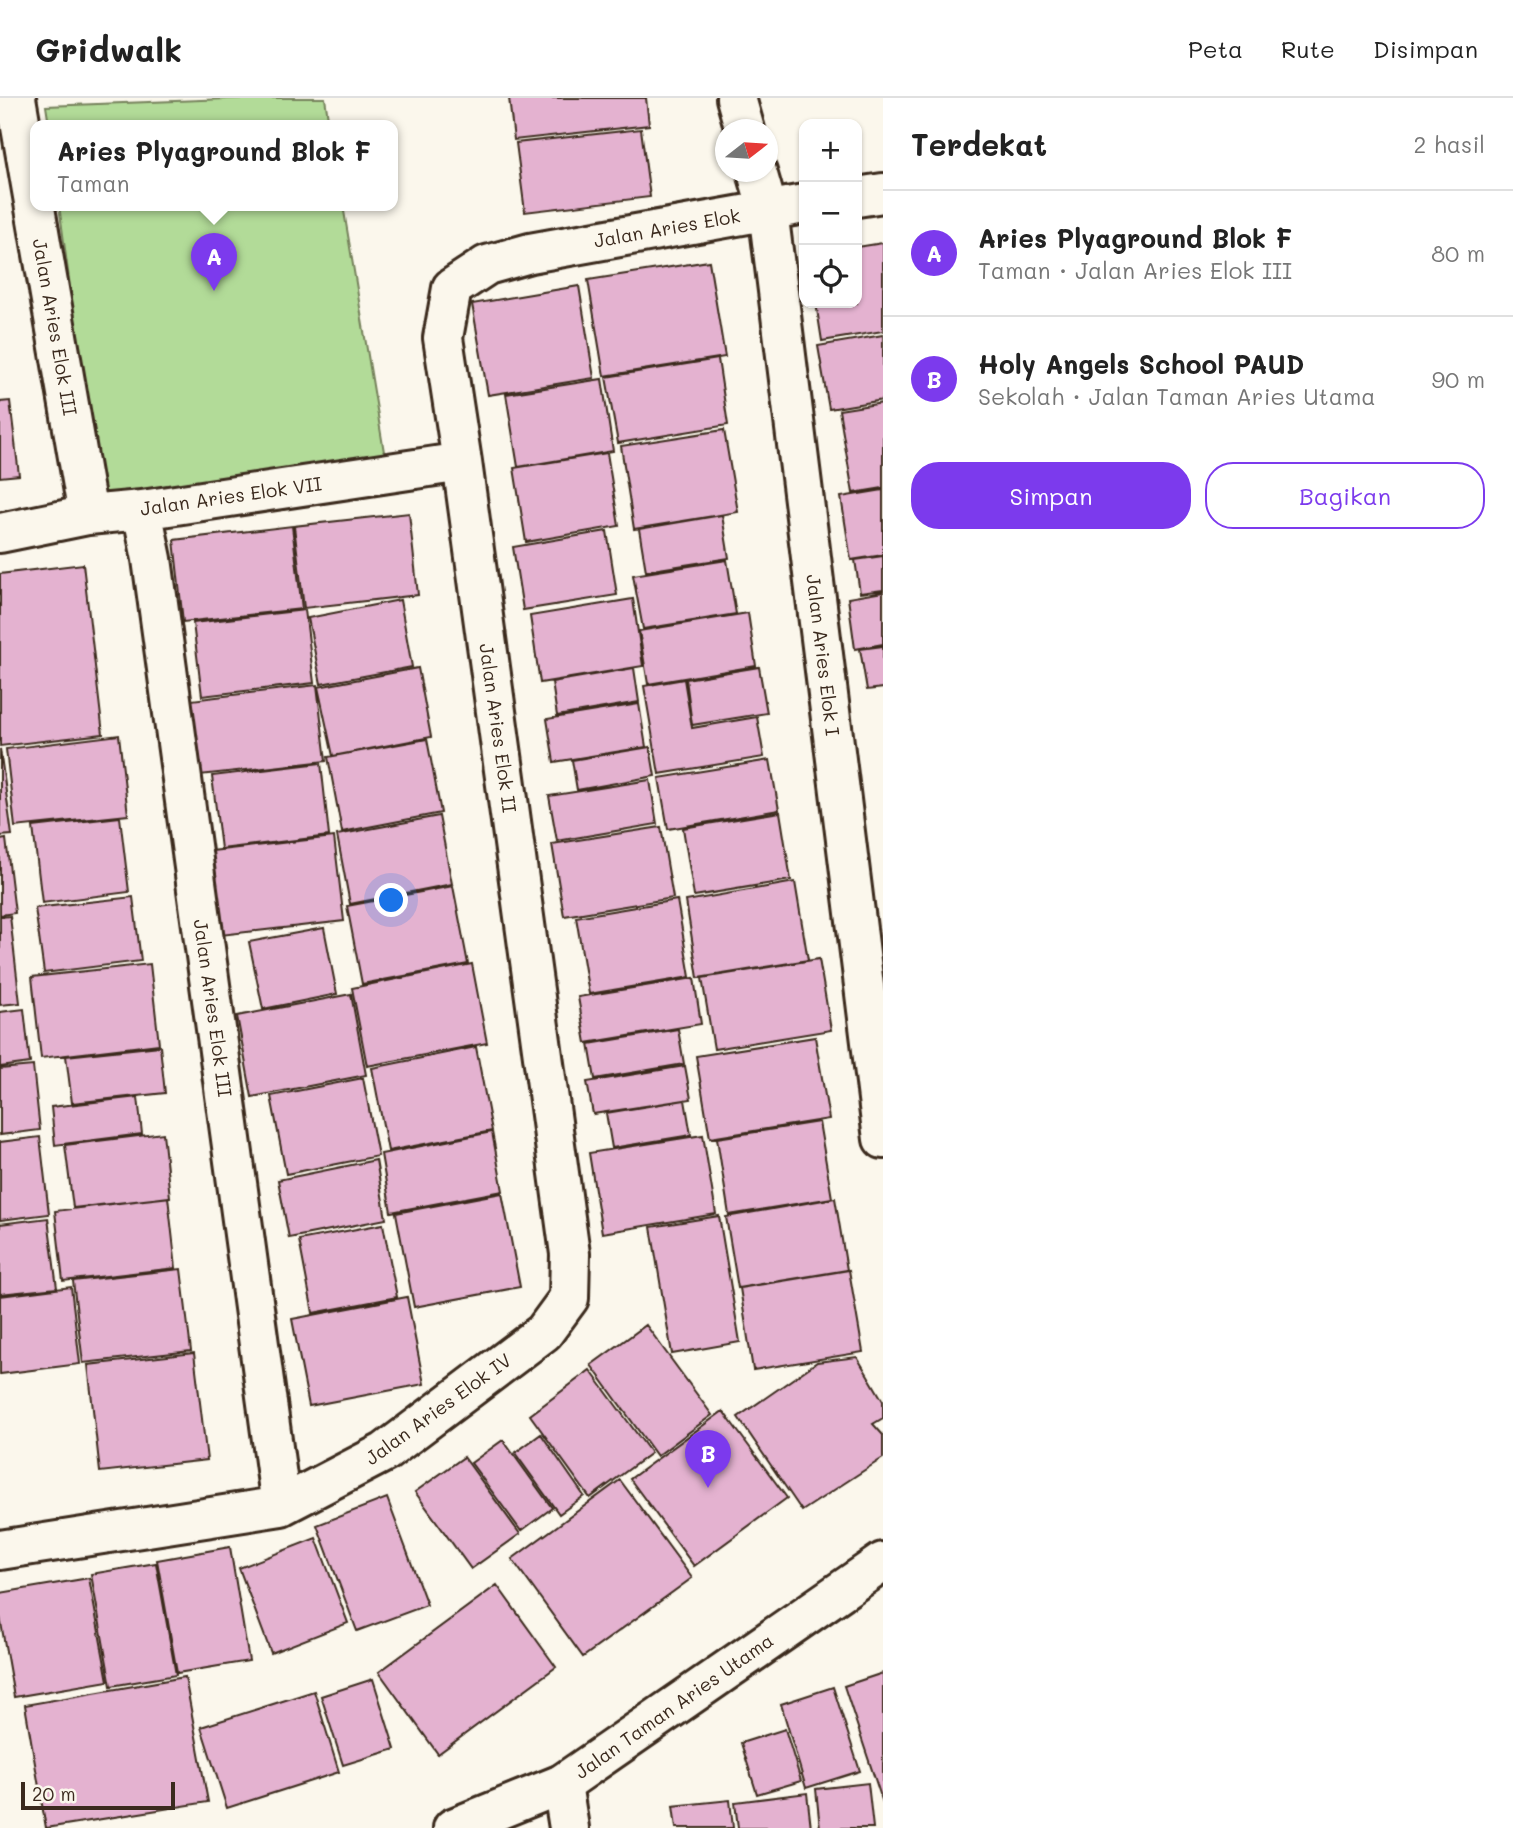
<!DOCTYPE html>
<html lang="id">
<meta charset="utf-8">
<style>
body{margin:0;font-family:Mali,sans-serif;background:#f6f6f6;color:#222}
.controls{position:absolute;right:21px;top:21px;display:grid;overflow:hidden;border-radius:14px;box-shadow:0 2px 5px #0004}
.controls button{width:63px;height:63px;display:grid;place-items:center;padding:0;border:0;border-bottom:2px solid #e0e0e0;background:#fff;color:#222;font:35px sans-serif}
.compass{position:absolute;left:715px;top:21px;width:63px;height:63px;border-radius:50%;background:#fff;box-shadow:0 2px 5px #0004;rotate:73deg}
.scale{position:absolute;left:21px;bottom:18px;width:154px;box-sizing:border-box;padding-left:7px;border:4px solid #3b2a1e;border-top:0;font-size:19px;line-height:24px;white-space:nowrap;color:#3b2a1e;-webkit-text-stroke:5px #fbf7ec;paint-order:stroke}
.you{position:absolute;left:392px;top:803px;width:24px;height:24px;margin:-18px;border:5px solid #fff;border-radius:50%;background:#1a73e8;box-shadow:0 0 0 10px #1a73e833}
.badge{display:grid;place-items:center;width:46px;height:46px;border-radius:50%;background:#7c3aed;color:#fff;font-size:23px;font-weight:700}
.pin{position:absolute;translate:-50% -58px;filter:drop-shadow(0 2px 4px #0008)}
.pin::after{content:'';position:absolute;top:37px;width:24px;height:21px;background:inherit;clip-path:polygon(0 0,100% 0,50% 100%)}
.popup{position:absolute;left:30px;top:22px;width:368px;height:91px;box-sizing:border-box;display:grid;place-content:center;border-radius:14px;background:#fff;filter:drop-shadow(0 2px 5px #0005);font-size:23px;white-space:nowrap;color:#767676}
.popup b{font-size:26px;color:#222}
.popup::after{content:'';position:absolute;left:50%;top:100%;margin-left:-14px;border:14px solid transparent;border-top-color:#fff}
.list{margin:0;padding:0;list-style:none}
h2{display:flex;justify-content:space-between;align-items:center;height:91px;margin:0;padding:0 28px;font-size:30px}
h2 small{font-size:23px;font-weight:400;color:#767676}
.list li{display:grid;grid-template-columns:46px 1fr auto;gap:21px;align-items:center;box-sizing:border-box;height:126px;padding:0 28px;border-top:2px solid #e0e0e0}
.list b{display:block;font-size:26px;white-space:nowrap}
.list p{margin:0;font-size:23px;white-space:nowrap;color:#767676}
.list em{font-size:23px;font-style:normal;color:#767676}
.actions{display:flex;gap:14px;padding:21px 28px}
.actions a{flex:1;padding:16px 0;border:2px solid #7c3aed;border-radius:28px;text-align:center;font-size:24px;color:#7c3aed}
.actions .main{background:#7c3aed;color:#fff}
.icon{flex:none;width:38px;height:38px;fill:none;stroke:currentColor;stroke-width:2;stroke-linecap:round;stroke-linejoin:round}
.map{position:relative;flex:none;width:883px;height:1730px;overflow:hidden}
header{display:flex;align-items:center;gap:42px;box-sizing:border-box;height:98px;padding:0 35px;background:#fff;border-bottom:2px solid #e0e0e0}
header strong{font-size:33px}
nav{display:flex;gap:38px;margin-inline-start:auto;font-size:24px}
main{display:flex}
aside{flex:1;background:#fff}
.map>svg:first-child{display:block}
.green{fill:#b2db98;stroke:#76825b;stroke-width:2}
.building{fill:#e4b2d0;stroke:#3b2a1e;stroke-width:2}
.lines{fill:none;stroke-linecap:round;stroke-linejoin:round}
.minor-casing{stroke:#3b2a1e;stroke-width:44}
.tertiary-casing{stroke:#3b2a1e;stroke-width:44}
.minor{stroke:#fbf7ec;stroke-width:38}
.tertiary{stroke:#fbf7ec;stroke-width:38}
.labels{text-anchor:middle;stroke-width:5;stroke-linejoin:round;paint-order:stroke}
.street-label{font-size:19px;fill:#3b2a1e;stroke:#fbf7ec}
</style>
<header>
<strong>Gridwalk</strong>
<nav><a>Peta</a><a>Rute</a><a>Disimpan</a></nav>
</header>
<main>
<div class="map">
<svg width="883" height="1730" viewBox="0 0 883 1730">
<rect width="100%" height="100%" fill="#fbf7ec"/>
<filter id="ink" filterUnits="userSpaceOnUse"><feTurbulence type="fractalNoise" baseFrequency=".0143" numOctaves="2"/><feDisplacementMap in="SourceGraphic" scale="14" xChannelSelector="R" yChannelSelector="G"/><feConvolveMatrix kernelMatrix="1 2 1 2 8 2 1 2 1" color-interpolation-filters="sRGB"/></filter>
<g filter="url(#ink)">
<path class="green" d="M 253,0 L 325,0 L 329,27 L 49,27 L 46,8 Z
M 59,107 L 343,107 L 388,378 L 101,418 Z"/>
<path class="building" d="M 509,0 L 646,0 L 649,27 L 514,42 Z
M 641,31 L 650,99 L 525,114 L 516,45 Z
M 883,145 L 883,233 L 822,243 L 816,205 L 857,205 L 857,149 Z
M 709,163 L 725,259 L 604,278 L 588,182 Z
M 579,188 L 594,280 L 488,297 L 472,206 Z
M 883,237 L 883,302 L 829,311 L 818,248 Z
M 718,261 L 728,327 L 618,345 L 606,279 Z
M 602,281 L 613,353 L 518,369 L 506,296 Z
M 10,303 L 19,377 L 0,379 L 0,304 Z
M 883,305 L 883,390 L 853,395 L 839,312 Z
M 724,332 L 738,414 L 634,431 L 621,348 Z
M 607,355 L 619,428 L 526,444 L 514,370 Z
M 883,392 L 883,457 L 851,462 L 841,399 Z
M 409,415 L 418,497 L 304,510 L 294,428 Z
M 722,417 L 729,460 L 646,473 L 639,431 Z
M 292,428 L 302,511 L 183,524 L 174,442 Z
M 607,433 L 617,497 L 523,512 L 513,449 Z
M 883,458 L 883,492 L 860,495 L 855,462 Z
M 727,462 L 736,516 L 643,531 L 633,477 Z
M 83,466 L 103,636 L 0,648 L 0,476 Z
M 883,494 L 883,546 L 855,551 L 848,500 Z
M 633,501 L 643,568 L 540,585 L 530,518 Z
M 400,502 L 412,569 L 321,586 L 308,520 Z
M 305,512 L 314,585 L 202,598 L 193,525 Z
M 748,515 L 756,568 L 648,586 L 639,533 Z
M 883,548 L 883,590 L 867,592 L 860,551 Z
M 759,569 L 767,615 L 692,627 L 686,581 Z
M 418,570 L 431,639 L 333,658 L 318,589 Z
M 634,570 L 639,604 L 557,618 L 552,584 Z
M 684,581 L 692,630 L 757,619 L 764,659 L 659,676 L 644,588 Z
M 317,587 L 326,663 L 200,677 L 191,602 Z
M 639,606 L 646,649 L 554,664 L 547,621 Z
M 119,637 L 128,717 L 15,729 L 6,651 Z
M 427,641 L 441,715 L 342,734 L 328,659 Z
M 650,649 L 655,678 L 577,692 L 572,662 Z
M 0,651 L 12,737 L 0,738 Z
M 770,662 L 779,712 L 668,731 L 659,680 Z
M 321,665 L 329,738 L 221,751 L 212,678 Z
M 650,682 L 657,726 L 557,743 L 549,698 Z
M 780,714 L 791,782 L 694,798 L 683,730 Z
M 439,718 L 452,786 L 350,806 L 337,737 Z
M 120,719 L 129,794 L 42,805 L 33,729 Z
M 661,729 L 673,800 L 564,818 L 552,746 Z
M 334,739 L 344,823 L 221,837 L 212,753 Z
M 6,741 L 15,815 L 0,817 L 0,742 Z
M 795,784 L 808,862 L 698,880 L 686,803 Z
M 453,788 L 468,866 L 362,886 L 347,808 Z
M 133,799 L 141,863 L 44,875 L 35,810 Z
M 677,802 L 690,879 L 589,896 L 576,819 Z
M 10,818 L 20,905 L 0,907 L 0,819 Z
M 324,830 L 337,896 L 263,911 L 249,844 Z
M 819,861 L 831,932 L 714,951 L 702,880 Z
M 150,866 L 159,946 L 41,960 L 32,879 Z
M 472,866 L 487,945 L 367,968 L 352,890 Z
M 694,880 L 701,926 L 586,945 L 578,899 Z
M 351,896 L 366,977 L 252,999 L 237,918 Z
M 24,911 L 30,965 L 0,969 L 0,914 Z
M 678,931 L 684,966 L 595,981 L 589,946 Z
M 815,939 L 829,1021 L 710,1040 L 696,958 Z
M 160,948 L 165,995 L 72,1005 L 66,958 Z
M 476,949 L 492,1033 L 388,1053 L 372,970 Z
M 33,968 L 40,1032 L 0,1037 L 0,971 Z
M 685,968 L 691,1001 L 593,1016 L 587,984 Z
M 363,980 L 378,1058 L 286,1076 L 271,998 Z
M 138,999 L 142,1036 L 55,1047 L 51,1009 Z
M 685,1002 L 691,1037 L 612,1050 L 606,1015 Z
M 819,1024 L 832,1100 L 729,1117 L 717,1040 Z
M 492,1034 L 503,1093 L 391,1114 L 381,1056 Z
M 163,1035 L 170,1099 L 73,1110 L 65,1047 Z
M 703,1037 L 716,1116 L 602,1135 L 589,1055 Z
M 40,1039 L 49,1116 L 0,1122 L 0,1044 Z
M 376,1062 L 386,1121 L 289,1140 L 278,1082 Z
M 502,1095 L 520,1189 L 414,1209 L 396,1115 Z
M 168,1099 L 176,1170 L 63,1183 L 55,1113 Z
M 835,1100 L 847,1172 L 738,1190 L 726,1119 Z
M 719,1118 L 740,1244 L 672,1256 L 651,1129 Z
M 48,1120 L 57,1190 L 0,1196 L 0,1126 Z
M 383,1126 L 397,1199 L 313,1215 L 299,1142 Z
M 181,1171 L 191,1253 L 83,1265 L 73,1183 Z
M 849,1172 L 863,1254 L 753,1272 L 740,1190 Z
M 71,1189 L 80,1266 L 0,1276 L 0,1198 Z
M 407,1199 L 424,1286 L 309,1308 L 292,1221 Z
M 646,1227 L 712,1317 L 657,1358 L 591,1267 Z
M 194,1255 L 207,1362 L 100,1374 L 88,1267 Z
M 857,1259 L 883,1303 L 883,1320 L 873,1326 L 883,1337 L 883,1360 L 802,1413 L 738,1319 L 817,1264 Z
M 590,1272 L 651,1355 L 590,1400 L 530,1317 Z
M 723,1313 L 787,1400 L 694,1468 L 630,1381 Z
M 541,1336 L 584,1398 L 559,1416 L 515,1355 Z
M 503,1342 L 552,1410 L 521,1433 L 471,1365 Z
M 464,1359 L 520,1436 L 471,1471 L 415,1394 Z
M 620,1382 L 692,1480 L 583,1559 L 512,1461 Z
M 387,1400 L 427,1507 L 357,1533 L 317,1427 Z
M 316,1440 L 348,1525 L 271,1555 L 239,1470 Z
M 230,1449 L 249,1563 L 177,1575 L 157,1462 Z
M 156,1465 L 176,1577 L 111,1588 L 91,1476 Z
M 89,1480 L 108,1583 L 14,1599 L 0,1519 L 0,1495 Z
M 497,1487 L 556,1569 L 438,1656 L 379,1574 Z
M 883,1575 L 883,1705 L 844,1588 Z
M 185,1579 L 208,1704 L 46,1730 L 25,1607 Z
M 373,1581 L 395,1651 L 343,1667 L 321,1598 Z
M 833,1589 L 860,1673 L 806,1690 L 781,1606 Z
M 314,1593 L 339,1674 L 227,1710 L 201,1629 Z
M 785,1631 L 801,1683 L 757,1696 L 741,1645 Z
M 868,1685 L 873,1730 L 820,1730 L 816,1691 Z
M 807,1695 L 811,1730 L 738,1730 L 735,1704 Z
M 730,1702 L 733,1730 L 676,1730 L 673,1708 Z"/>
<g class="lines">
<g class="minor-casing">
<path id="minor" d="M 16,0 L 88,417
M 736,0 L 745,32
M 757,74 L 768,112 L 883,1041
M 857,99 L 883,95
M 142,412 L 152,461 L 281,1408
M 0,435 L 88,417 L 142,412 L 462,364
M 0,1452 L 281,1408 L 385,1354 L 544,1234 L 569,1200 L 570,1156 L 462,364 L 443,240 L 452,190 L 487,167 L 530,155 L 804,106
M 562,1686 L 569,1730"/>
</g>
<g class="tertiary-casing">
<path id="tertiary" d="M 453,1730 L 562,1686 L 883,1464"/>
</g>
<use href="#minor" class="minor"/>
<use href="#tertiary" class="tertiary"/>
</g>
</g>
<g class="labels">
<g class="street-label">
<text transform="translate(667 130) rotate(-10)" y="7">Jalan Aries Elok</text>
<text transform="translate(55 229) rotate(80)" y="7">Jalan Aries Elok III</text>
<text transform="translate(231 398) rotate(-8)" y="7">Jalan Aries Elok VII</text>
<text transform="translate(823 557) rotate(83)" y="7">Jalan Aries Elok I</text>
<text transform="translate(498 630) rotate(82)" y="7">Jalan Aries Elok II</text>
<text transform="translate(213 910) rotate(82)" y="7">Jalan Aries Elok III</text>
<text transform="translate(438 1311) rotate(-36)" y="7">Jalan Aries Elok IV</text>
<text transform="translate(674 1608) rotate(-35)" y="7">Jalan Taman Aries Utama</text>
</g>
</g>
</svg>
<div class="controls">
<button>+</button>
<button>−</button>
<button><svg class="icon" aria-label="locate" viewBox="0 0 24 24"><circle cx="12" cy="12" r="6"/><path d="M12 2v4M12 18v4M2 12h4M18 12h4"/></svg></button>
</div>
<svg class="compass" viewBox="-18 -18 36 36"><path d="M0-13l5 13h-10z" fill="#e53935"/><path d="M0 13l5-13h-10z" fill="#767676"/></svg>
<div class="scale">20 m</div>
<div class="you"></div>
<div class="pin badge" style="left:214px;top:193px">A</div>
<div class="popup"><b>Aries Plyaground Blok F</b>Taman</div>
<div class="pin badge" style="left:708px;top:1390px">B</div>
</div>
<aside>
<h2>Terdekat<small>2 hasil</small></h2>
<ul class="list">
<li><span class="badge">A</span><div><b>Aries Plyaground Blok F</b><p>Taman · Jalan Aries Elok III</p></div><em>80 m</em></li>
<li><span class="badge">B</span><div><b>Holy Angels School PAUD</b><p>Sekolah · Jalan Taman Aries Utama</p></div><em>90 m</em></li>
</ul>
<div class="actions"><a class="main">Simpan</a><a>Bagikan</a></div>
</aside>
</main>
